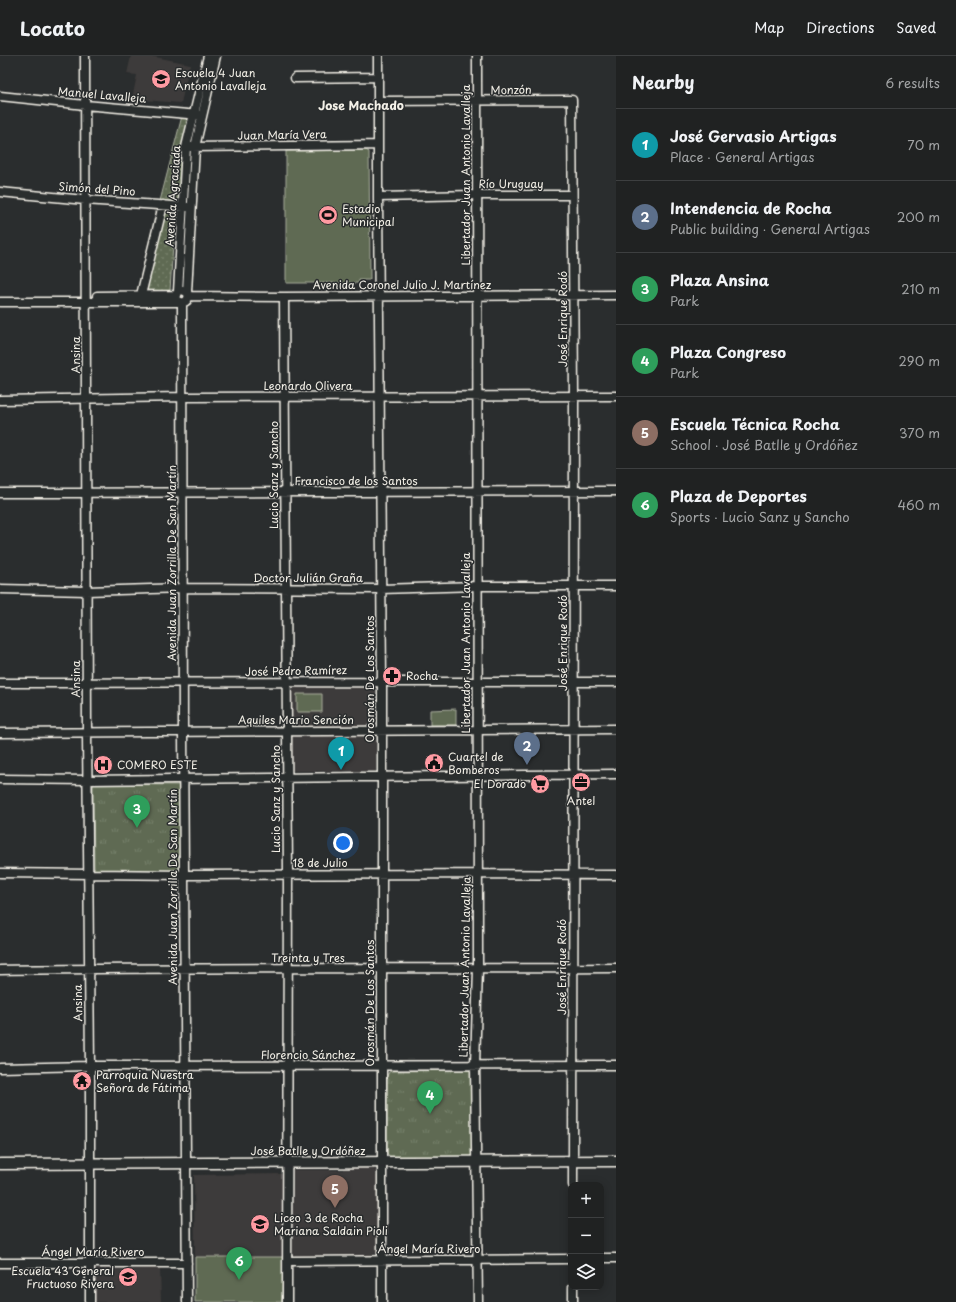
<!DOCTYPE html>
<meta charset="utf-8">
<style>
body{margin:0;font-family:"Playpen Sans",sans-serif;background:#282a2a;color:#f1f3f6}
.controls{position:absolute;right:12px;bottom:12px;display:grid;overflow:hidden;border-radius:8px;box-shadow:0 2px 10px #0003}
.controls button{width:36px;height:36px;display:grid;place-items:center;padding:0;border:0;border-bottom:1px solid #3d3f40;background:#202222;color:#f1f3f6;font:20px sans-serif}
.you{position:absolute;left:343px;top:787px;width:14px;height:14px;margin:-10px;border:3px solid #fff;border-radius:50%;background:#1a73e8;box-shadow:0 0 0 6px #1a73e833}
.badge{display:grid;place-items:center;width:26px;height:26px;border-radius:50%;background:#ff9aa2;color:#fff;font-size:13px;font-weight:700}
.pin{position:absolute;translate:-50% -33px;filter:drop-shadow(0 1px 2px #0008)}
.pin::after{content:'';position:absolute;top:21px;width:14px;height:12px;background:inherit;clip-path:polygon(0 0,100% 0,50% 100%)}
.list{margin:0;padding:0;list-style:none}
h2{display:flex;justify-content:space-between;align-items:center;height:52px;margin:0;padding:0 16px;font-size:17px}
h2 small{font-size:13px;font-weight:400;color:#a2a4a5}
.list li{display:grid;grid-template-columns:26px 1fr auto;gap:12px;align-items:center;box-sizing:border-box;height:72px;padding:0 16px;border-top:1px solid #3d3f40}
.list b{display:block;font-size:15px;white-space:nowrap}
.list p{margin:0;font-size:13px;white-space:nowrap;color:#a2a4a5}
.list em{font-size:13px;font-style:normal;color:#a2a4a5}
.icon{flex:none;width:22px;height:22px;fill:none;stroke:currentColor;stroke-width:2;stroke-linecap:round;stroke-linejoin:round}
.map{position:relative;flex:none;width:616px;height:1246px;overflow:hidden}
header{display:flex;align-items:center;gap:24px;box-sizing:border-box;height:56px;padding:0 20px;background:#202222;border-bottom:1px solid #3d3f40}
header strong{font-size:19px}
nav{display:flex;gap:22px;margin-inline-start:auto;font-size:14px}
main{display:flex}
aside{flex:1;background:#202222}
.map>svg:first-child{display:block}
.built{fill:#3e3b3a}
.grass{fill:url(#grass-dots);stroke:#aaae9e}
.park{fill:url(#park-tufts);stroke:#aaae9e}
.pitch{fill:#5f6b53;stroke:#aaae9e}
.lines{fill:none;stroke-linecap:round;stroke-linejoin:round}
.minor-casing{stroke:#f4f1e8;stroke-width:11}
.major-casing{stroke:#f4f1e8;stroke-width:13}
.minor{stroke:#2a2d2e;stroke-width:8}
.major{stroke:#2a2d2e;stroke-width:10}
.labels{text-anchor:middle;stroke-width:3;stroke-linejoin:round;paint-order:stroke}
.poi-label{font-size:11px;fill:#f4f1e8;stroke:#2a2d2e;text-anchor:start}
.street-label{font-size:11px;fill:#f4f1e8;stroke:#2a2d2e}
.neighbourhood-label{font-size:12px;font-weight:bold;fill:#f4f1e8;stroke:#2a2d2e}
</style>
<header>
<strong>Locato</strong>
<nav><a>Map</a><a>Directions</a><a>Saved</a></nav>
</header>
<main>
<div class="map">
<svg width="616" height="1246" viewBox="0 0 616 1246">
<defs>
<pattern id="grass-dots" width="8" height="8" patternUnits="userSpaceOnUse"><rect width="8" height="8" fill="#5f6b53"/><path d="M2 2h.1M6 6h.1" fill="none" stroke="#77816c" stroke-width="1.8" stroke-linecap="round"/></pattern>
<pattern id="park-tufts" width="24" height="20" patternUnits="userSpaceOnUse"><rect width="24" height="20" fill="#5f6b53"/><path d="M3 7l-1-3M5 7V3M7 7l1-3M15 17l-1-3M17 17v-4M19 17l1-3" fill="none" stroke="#77816c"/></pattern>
</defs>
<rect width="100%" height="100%" fill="#2a2d2e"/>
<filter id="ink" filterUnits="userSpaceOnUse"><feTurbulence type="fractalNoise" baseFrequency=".025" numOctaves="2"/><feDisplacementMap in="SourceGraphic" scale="8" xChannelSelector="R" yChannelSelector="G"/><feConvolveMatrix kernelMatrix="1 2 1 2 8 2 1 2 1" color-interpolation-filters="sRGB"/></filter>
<g filter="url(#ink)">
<path class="built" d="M 131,0 L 150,0 L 190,8 L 181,47 L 132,43 L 137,19 L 127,18 Z
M 374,631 L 376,633 L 376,669 L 373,671 L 294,671 L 292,669 L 291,635 L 294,634 L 294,632 Z
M 291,678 L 376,678 L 376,715 L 291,715 Z
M 344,1112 L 369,1112 L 370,1113 L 374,1113 L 376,1115 L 375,1119 L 377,1120 L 377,1196 L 374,1199 L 295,1200 L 293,1198 L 293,1114 L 344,1114 Z
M 282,1118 L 283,1201 L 195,1201 L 194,1119 Z
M 160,1212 L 161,1246 L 95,1246 L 95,1213 Z"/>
<path class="grass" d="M 182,60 L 188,61 L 189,63 L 184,87 L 178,146 L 160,145 Z
M 164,156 L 175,156 L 170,235 L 147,234 Z"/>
<path class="park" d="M 93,728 L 180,729 L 181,816 L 94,815 Z
M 469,1014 L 471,1016 L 472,1099 L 469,1101 L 391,1101 L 389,1100 L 387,1097 L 387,1020 L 389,1016 L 392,1015 Z"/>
<path class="pitch" d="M 366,94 L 369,96 L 370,223 L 369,224 L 359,224 L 359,227 L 286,227 L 286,95 Z
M 297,638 L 322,638 L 322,656 L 297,656 Z
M 456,653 L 456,669 L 430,669 L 430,654 Z
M 195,1201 L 283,1201 L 282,1246 L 195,1246 Z"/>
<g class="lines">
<g class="minor-casing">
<path id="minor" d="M 85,0 L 87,677 L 90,1010 L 90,1246
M 378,0 L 378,141 L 382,626 L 382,1246
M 477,0 L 478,913 L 475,1009 L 478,1246
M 295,22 L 378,21
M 0,40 L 85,49 L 199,59
M 377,45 L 572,44 L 574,340 L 573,1129
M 191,91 L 378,89
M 0,136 L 85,144 L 187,151
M 378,141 L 476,139 L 572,139
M 178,236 L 186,91 L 208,0
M 187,236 L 182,234 L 178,236 L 176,242 C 182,251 192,244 187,236 L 195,91 L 216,0
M 141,239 L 163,149
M 97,240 L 177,239
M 189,240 L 284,241 L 616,239
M 284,241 L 288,818 L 287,1246
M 0,246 L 179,246
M 182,247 L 183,676 L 187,1246
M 0,344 L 183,341 L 616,340
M 0,437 L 616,435
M 0,533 L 87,535 L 183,532 L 381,533 L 477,530 L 616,530
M 0,627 L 382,626 L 616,626
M 0,677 L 616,673
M 0,723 L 88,724 L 616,718
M 0,817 L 184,819 L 477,818 L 616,819
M 0,914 C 205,911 411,913 616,912
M 0,1012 L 90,1010 L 616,1009
M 601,1202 L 616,1202
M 287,1205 L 571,1203
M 0,1207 L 187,1207
M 573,1246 L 573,1231"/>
</g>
<g class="major-casing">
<path id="major" d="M 0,1108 L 616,1105"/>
</g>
<use href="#minor" class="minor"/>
<use href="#major" class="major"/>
</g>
</g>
<defs>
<g id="school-disc" transform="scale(1)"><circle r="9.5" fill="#ff9aa2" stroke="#2a2d2e"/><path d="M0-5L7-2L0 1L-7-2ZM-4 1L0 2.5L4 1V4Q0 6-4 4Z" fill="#111"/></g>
<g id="stadium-disc" transform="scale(1)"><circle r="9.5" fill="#ff9aa2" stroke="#2a2d2e"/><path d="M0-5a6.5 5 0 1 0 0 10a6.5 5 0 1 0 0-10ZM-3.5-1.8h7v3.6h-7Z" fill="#111"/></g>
<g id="pharmacy-disc" transform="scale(1)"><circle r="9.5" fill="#ff9aa2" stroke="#2a2d2e"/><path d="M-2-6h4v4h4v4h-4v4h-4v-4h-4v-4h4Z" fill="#111"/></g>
<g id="civic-disc" transform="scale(1)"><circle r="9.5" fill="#ff9aa2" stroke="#2a2d2e"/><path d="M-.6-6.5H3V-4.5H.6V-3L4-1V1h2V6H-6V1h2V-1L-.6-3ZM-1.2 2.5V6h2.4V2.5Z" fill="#111"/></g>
<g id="hospital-disc" transform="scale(1)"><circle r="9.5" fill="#ff9aa2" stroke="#2a2d2e"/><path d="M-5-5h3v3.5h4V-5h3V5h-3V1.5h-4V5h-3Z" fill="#111"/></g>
<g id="office-disc" transform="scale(1)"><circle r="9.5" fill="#ff9aa2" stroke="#2a2d2e"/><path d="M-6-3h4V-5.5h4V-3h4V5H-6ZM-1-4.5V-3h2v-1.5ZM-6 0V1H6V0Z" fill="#111"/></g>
<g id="supermarket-disc" transform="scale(1)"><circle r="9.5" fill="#ff9aa2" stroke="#2a2d2e"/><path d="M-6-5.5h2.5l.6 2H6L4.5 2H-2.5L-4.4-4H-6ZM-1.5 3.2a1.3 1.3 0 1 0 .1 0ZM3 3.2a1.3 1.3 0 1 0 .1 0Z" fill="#111"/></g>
<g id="temple-disc" transform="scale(1)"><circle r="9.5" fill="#ff9aa2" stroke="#2a2d2e"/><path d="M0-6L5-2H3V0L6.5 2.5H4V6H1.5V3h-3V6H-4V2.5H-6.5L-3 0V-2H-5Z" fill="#111"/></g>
</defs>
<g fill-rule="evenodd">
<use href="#school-disc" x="161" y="23"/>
<use href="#stadium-disc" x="328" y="159"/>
<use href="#pharmacy-disc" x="392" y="620"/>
<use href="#civic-disc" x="434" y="707"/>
<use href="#hospital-disc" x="103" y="709"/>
<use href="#office-disc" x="581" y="726"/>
<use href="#supermarket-disc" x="540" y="728"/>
<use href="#temple-disc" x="82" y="1025"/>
<use href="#school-disc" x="260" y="1168"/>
<use href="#school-disc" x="128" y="1221"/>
</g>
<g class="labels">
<g class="poi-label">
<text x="175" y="21">Escuela 4 Juan<tspan x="175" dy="13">Antonio Lavalleja</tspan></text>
<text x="342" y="157">Estadio<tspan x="342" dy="13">Municipal</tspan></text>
<text x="406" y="624">Rocha</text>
<text x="448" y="705">Cuartel de<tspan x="448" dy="13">Bomberos</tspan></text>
<text x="117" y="713">COMERO ESTE</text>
<text x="526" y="732" text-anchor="end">El Dorado</text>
<text x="581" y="749" text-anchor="middle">Antel</text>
<text x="96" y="1023">Parroquia Nuestra<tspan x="96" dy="13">Señora de Fátima</tspan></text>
<text x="274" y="1166">Liceo 3 de Rocha<tspan x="274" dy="13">Mariana Saldain Pioli</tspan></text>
<text x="114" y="1219" text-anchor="end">Escuela 43 General<tspan x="114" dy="13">Fructuoso Rivera</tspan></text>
</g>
<g class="street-label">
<text transform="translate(511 34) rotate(-1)" y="4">Monzón</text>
<text transform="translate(102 39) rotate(5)" y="4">Manuel Lavalleja</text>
<text transform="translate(282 79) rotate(-1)" y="4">Juan María Vera</text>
<text transform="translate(466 119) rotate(-90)" y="4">Libertador Juan Antonio Lavalleja</text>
<text x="511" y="132">Río Uruguay</text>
<text transform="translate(97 133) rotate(4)" y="4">Simón del Pino</text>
<text transform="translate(173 140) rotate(-86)" y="4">Avenida Agraciada</text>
<text x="402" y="233">Avenida Coronel Julio J. Martínez</text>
<text transform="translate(563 263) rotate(-90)" y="4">José Enrique Rodó</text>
<text transform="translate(76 299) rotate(-90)" y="4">Ansina</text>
<text x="308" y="334">Leonardo Olivera</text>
<text transform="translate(274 419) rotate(-90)" y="4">Lucio Sanz y Sancho</text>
<text x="356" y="429">Francisco de los Santos</text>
<text transform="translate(172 507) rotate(-90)" y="4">Avenida Juan Zorrilla De San Martín</text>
<text x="308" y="526">Doctor Julián Graña</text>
<text transform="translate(466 587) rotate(-90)" y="4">Libertador Juan Antonio Lavalleja</text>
<text transform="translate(563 587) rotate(-90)" y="4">José Enrique Rodó</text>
<text transform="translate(296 615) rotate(-1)" y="4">José Pedro Ramírez</text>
<text transform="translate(76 623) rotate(-90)" y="4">Ansina</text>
<text transform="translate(370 623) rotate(-90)" y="4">Orosmán De Los Santos</text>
<text x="296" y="668">Aquiles Mario Sención</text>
<text transform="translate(276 743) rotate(-90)" y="4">Lucio Sanz y Sancho</text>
<text x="320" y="811">18 de Julio</text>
<text transform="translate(173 831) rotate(-90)" y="4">Avenida Juan Zorrilla De San Martín</text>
<text x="308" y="906">Treinta y Tres</text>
<text transform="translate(465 911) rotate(-89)" y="4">Libertador Juan Antonio Lavalleja</text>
<text transform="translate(562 911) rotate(-90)" y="4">José Enrique Rodó</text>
<text transform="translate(78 947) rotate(-91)" y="4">Ansina</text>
<text transform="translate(370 947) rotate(-90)" y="4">Orosmán De Los Santos</text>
<text x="308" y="1003">Florencio Sánchez</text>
<text x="308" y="1099">José Batlle y Ordóñez</text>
<text x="429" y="1197">Ángel María Rivero</text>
<text x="93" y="1200">Ángel María Rivero</text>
</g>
<g class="neighbourhood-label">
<text x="361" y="54">Jose Machado</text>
</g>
</g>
</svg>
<div class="controls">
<button>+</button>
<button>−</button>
<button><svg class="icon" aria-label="layers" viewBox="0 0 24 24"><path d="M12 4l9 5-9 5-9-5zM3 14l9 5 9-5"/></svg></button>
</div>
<div class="you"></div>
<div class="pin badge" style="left:341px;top:714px;background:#0f9aa8">1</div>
<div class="pin badge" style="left:527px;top:709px;background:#5c6f8a">2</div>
<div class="pin badge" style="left:137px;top:772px;background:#2e9e5b">3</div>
<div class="pin badge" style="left:430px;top:1058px;background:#2e9e5b">4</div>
<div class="pin badge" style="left:335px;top:1152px;background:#8d6e63">5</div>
<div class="pin badge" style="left:239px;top:1224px;background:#2e9e5b">6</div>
</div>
<aside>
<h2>Nearby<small>6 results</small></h2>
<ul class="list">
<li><span class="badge" style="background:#0f9aa8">1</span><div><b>José Gervasio Artigas</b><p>Place · General Artigas</p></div><em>70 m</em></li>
<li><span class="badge" style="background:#5c6f8a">2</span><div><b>Intendencia de Rocha</b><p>Public building · General Artigas</p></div><em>200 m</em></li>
<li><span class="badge" style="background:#2e9e5b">3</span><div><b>Plaza Ansina</b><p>Park</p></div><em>210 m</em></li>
<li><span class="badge" style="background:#2e9e5b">4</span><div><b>Plaza Congreso</b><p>Park</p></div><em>290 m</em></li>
<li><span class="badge" style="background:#8d6e63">5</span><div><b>Escuela Técnica Rocha</b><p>School · José Batlle y Ordóñez</p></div><em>370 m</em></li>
<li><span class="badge" style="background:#2e9e5b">6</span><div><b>Plaza de Deportes</b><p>Sports · Lucio Sanz y Sancho</p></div><em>460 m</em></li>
</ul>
</aside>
</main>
